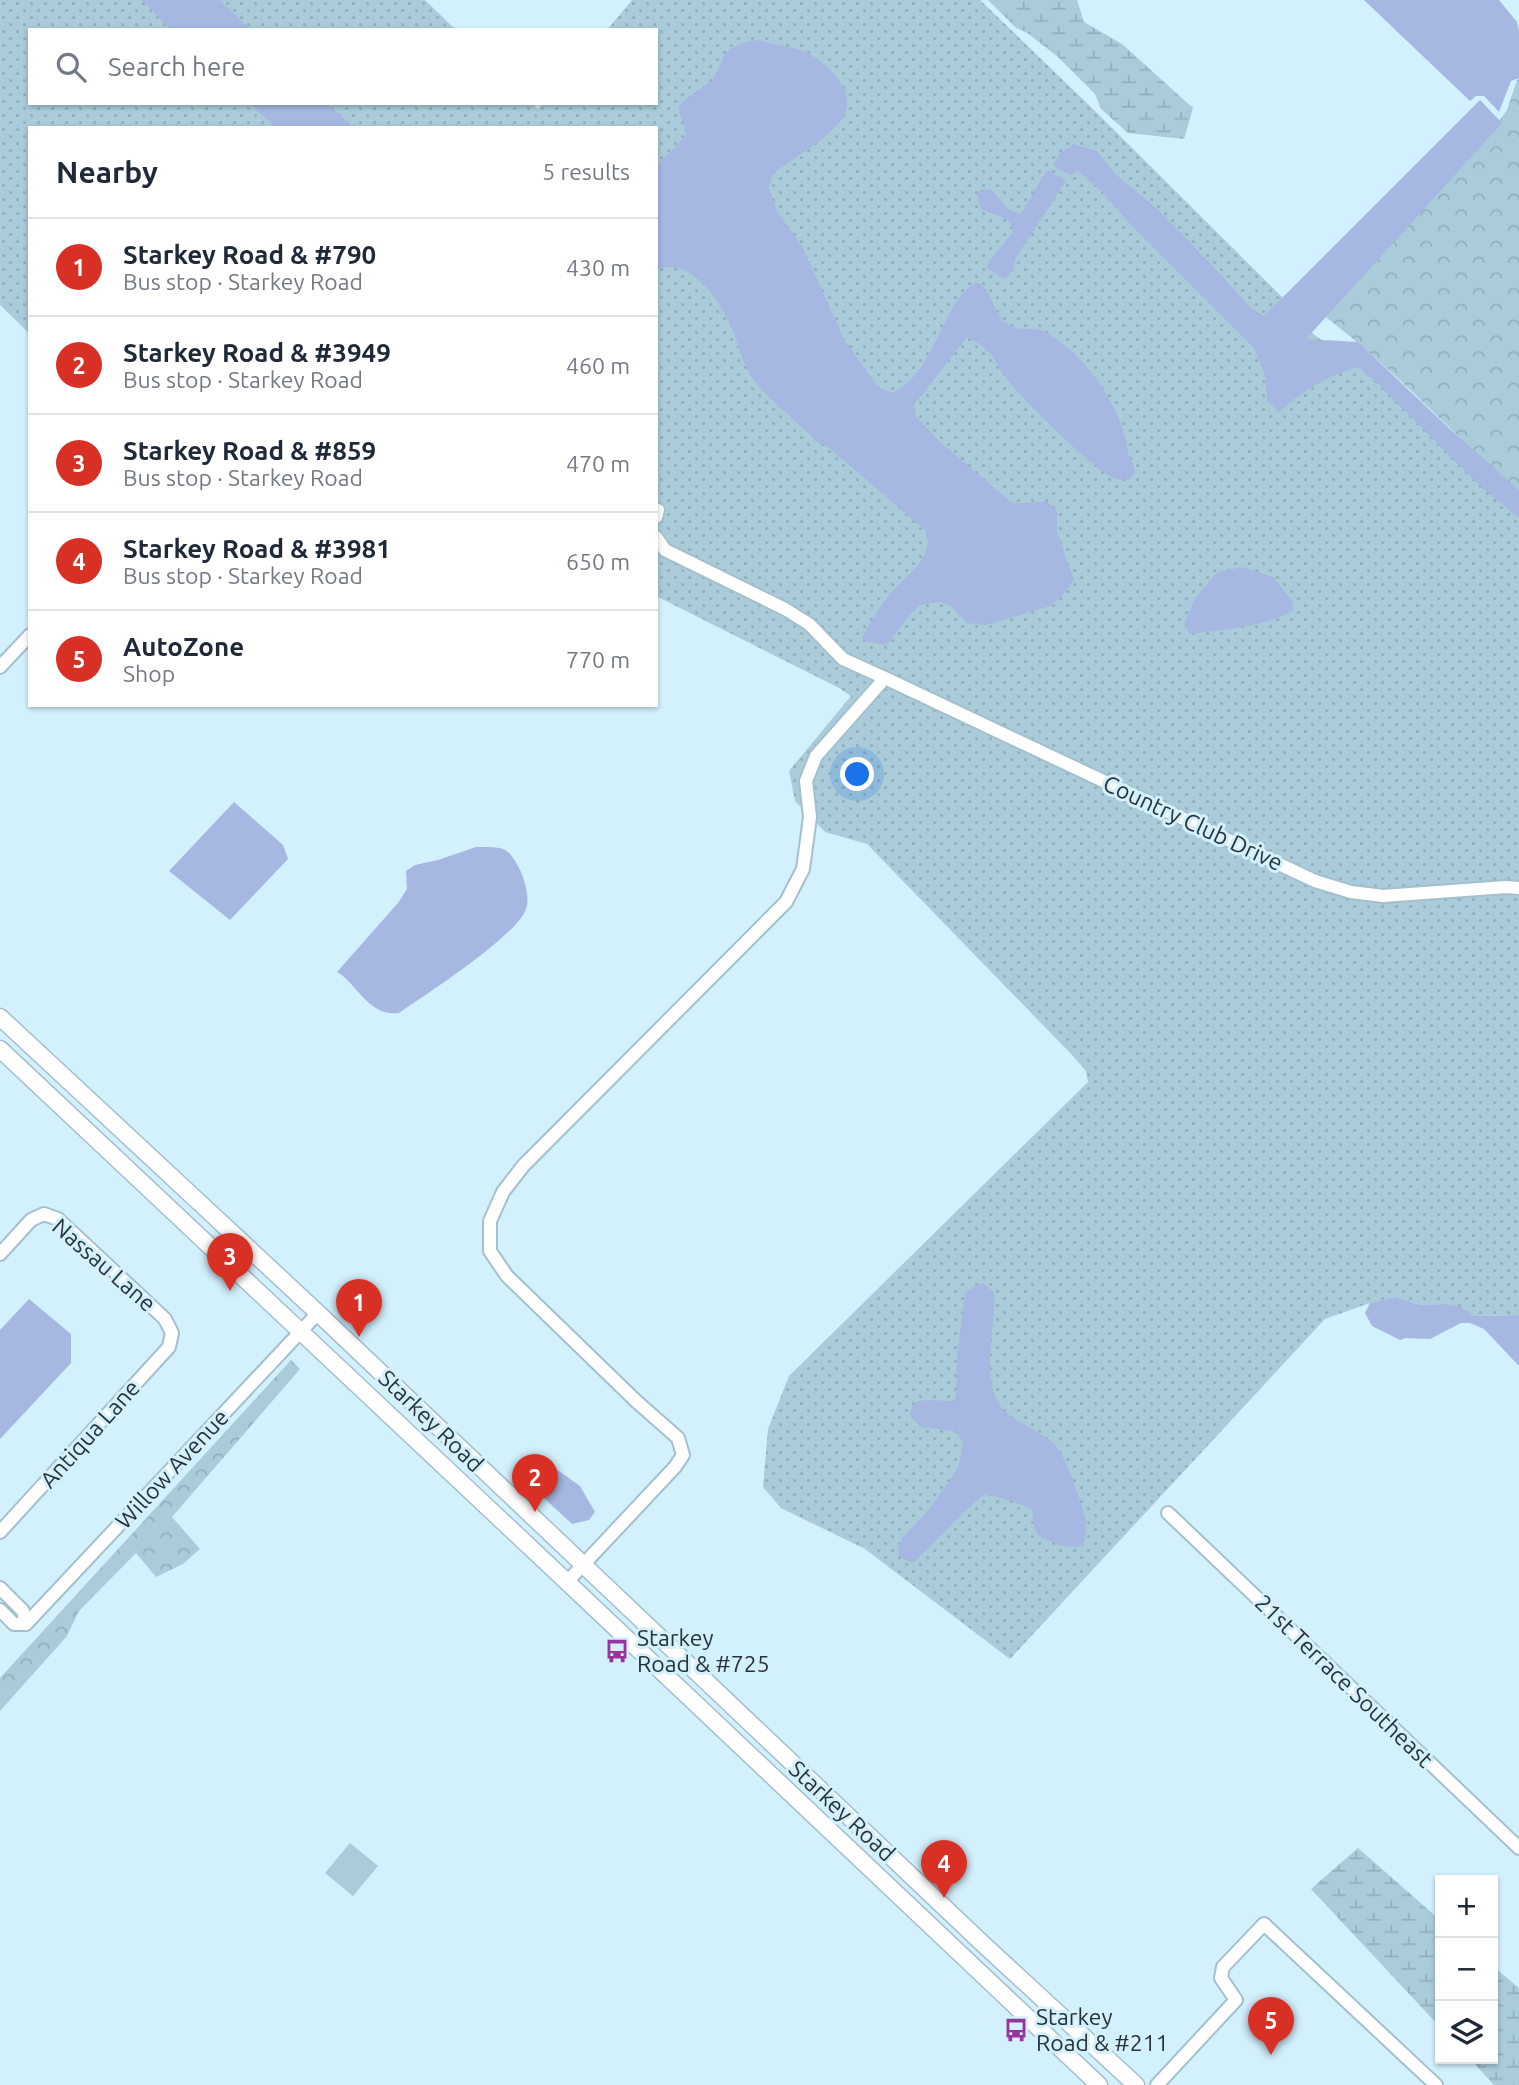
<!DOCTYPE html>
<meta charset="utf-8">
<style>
body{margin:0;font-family:Ubuntu,sans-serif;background:#f6f6f7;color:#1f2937}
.controls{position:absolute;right:21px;bottom:21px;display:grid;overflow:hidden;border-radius:0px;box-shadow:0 2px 5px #0004}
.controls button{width:63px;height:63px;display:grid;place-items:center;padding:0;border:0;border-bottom:2px solid #e0e1e3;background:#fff;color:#1f2937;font:35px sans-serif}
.you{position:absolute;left:858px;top:775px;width:24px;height:24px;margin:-18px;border:5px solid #fff;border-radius:50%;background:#1a73e8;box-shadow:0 0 0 10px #1a73e833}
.badge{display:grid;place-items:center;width:46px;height:46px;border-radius:50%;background:#d93025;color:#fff;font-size:23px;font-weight:700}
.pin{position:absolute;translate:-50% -58px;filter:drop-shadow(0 2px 4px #0008)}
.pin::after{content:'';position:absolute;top:37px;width:24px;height:21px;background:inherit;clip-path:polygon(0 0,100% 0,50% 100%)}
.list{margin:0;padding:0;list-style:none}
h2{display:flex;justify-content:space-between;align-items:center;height:91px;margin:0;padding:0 28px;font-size:30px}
h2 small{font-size:23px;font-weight:400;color:#747a83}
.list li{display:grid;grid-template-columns:46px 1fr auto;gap:21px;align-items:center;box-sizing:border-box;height:98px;padding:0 28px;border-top:2px solid #e0e1e3}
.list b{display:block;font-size:26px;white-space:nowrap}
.list p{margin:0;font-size:23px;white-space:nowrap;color:#747a83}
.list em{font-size:23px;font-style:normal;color:#747a83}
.icon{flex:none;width:38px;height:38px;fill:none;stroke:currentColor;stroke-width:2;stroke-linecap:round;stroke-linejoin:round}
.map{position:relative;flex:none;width:1519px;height:2085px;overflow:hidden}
.search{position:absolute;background:#fff;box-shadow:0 2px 5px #0004;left:28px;top:28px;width:630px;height:77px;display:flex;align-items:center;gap:18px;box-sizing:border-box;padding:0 24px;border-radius:0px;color:#747a83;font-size:26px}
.panel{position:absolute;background:#fff;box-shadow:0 2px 5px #0004;left:28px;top:126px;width:630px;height:581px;border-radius:0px}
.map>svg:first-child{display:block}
.grass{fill:url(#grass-dots)}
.forest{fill:url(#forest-crowns)}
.wetland{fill:url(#wetland-marsh)}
.garden{fill:#aacbd9}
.water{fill:#a6b8e1}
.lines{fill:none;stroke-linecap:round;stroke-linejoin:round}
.stream{stroke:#a6b8e1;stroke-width:3.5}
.minor-casing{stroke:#a4c0cc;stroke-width:16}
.major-casing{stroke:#a4c0cc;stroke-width:19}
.minor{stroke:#fff;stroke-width:12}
.major{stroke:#fff;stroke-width:16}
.labels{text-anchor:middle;stroke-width:6;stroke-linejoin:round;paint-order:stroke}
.street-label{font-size:23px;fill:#283338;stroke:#d3f0fd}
.poi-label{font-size:23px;fill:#283338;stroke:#d3f0fd;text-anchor:start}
</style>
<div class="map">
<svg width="1519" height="2085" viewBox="0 0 1519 2085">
<defs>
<pattern id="grass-dots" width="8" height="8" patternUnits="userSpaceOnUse" patternTransform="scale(1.75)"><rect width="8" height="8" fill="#aacbd9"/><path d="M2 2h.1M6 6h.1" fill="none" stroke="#92afbb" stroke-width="1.8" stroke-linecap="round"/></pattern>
<pattern id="forest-crowns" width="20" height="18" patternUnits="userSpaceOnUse" patternTransform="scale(1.75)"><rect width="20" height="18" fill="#aacbd9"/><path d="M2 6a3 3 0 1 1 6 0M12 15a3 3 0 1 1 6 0" fill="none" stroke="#92afbb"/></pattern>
<pattern id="wetland-marsh" width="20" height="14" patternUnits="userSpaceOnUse" patternTransform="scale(1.75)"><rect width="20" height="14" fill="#aacbd9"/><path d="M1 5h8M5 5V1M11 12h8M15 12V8" fill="none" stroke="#92afbb"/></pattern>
</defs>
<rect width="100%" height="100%" fill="#d3f0fd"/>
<path class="grass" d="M 0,0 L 425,0 L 456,30 L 30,30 L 30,103 L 532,103 L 538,109 L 543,103 L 656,103 L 656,30 L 607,30 L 632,0 L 980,0 L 1090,106 L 1288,303 L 1312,333 L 1368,374 L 1519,518 L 1519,1315 L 1472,1316 L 1441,1304 L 1421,1305 L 1395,1297 L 1370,1303 L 1325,1319 L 1010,1659 L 865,1549 L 781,1508 L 763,1487 L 768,1429 L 789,1376 L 1088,1082 L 1086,1071 L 1073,1056 L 867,844 L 825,832 L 795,801 L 789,771 L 851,696 L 839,688 L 656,596 L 656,128 L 30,128 L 30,334 L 0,305 Z"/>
<path class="forest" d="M 1516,83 L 1519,83 L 1519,490 L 1511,486 C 1448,429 1391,366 1323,315 L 1492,131 L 1507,110 Z
M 291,1360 L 300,1369 L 172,1517 L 200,1549 L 183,1564 L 156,1577 L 136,1553 L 79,1611 L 67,1636 L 0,1711 L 0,1678 Z"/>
<path class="wetland" d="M 988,0 L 1077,0 L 1084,22 L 1122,44 L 1193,108 L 1184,139 L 1128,133 L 1101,109 L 1095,94 L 1058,57 L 1026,32 L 1016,28 Z
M 1358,1848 L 1440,1920 L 1440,2027 L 1311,1889 Z
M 1493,1966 L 1519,1988 L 1519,2085 L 1494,2085 L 1470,2059 L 1493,2059 Z"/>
<path class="garden" d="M 350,1843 L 378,1866 L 353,1896 L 325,1873 Z"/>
<path class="water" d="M 142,0 L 219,0 L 251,30 L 171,30 Z
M 1364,0 L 1499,0 L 1517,22 L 1519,31 L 1519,78 L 1511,81 L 1499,112 L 1484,96 L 1476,96 L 1470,101 Z
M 756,40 C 772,44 788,46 803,51 C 825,60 859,92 843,117 C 828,140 793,157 772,175 L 769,188 L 778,213 L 802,246 L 845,341 L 879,388 L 893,393 C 936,372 943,299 977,282 C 994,289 992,319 1013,327 C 1023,331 1035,326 1045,332 C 1083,353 1114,396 1125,437 C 1127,442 1127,448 1128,453 C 1131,461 1135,466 1135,474 L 1128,480 C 1124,479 1120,480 1117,479 C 1096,473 1027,403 1011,384 C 993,362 996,351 967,337 L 914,405 L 915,415 L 940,442 L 1011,502 C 1024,505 1035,501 1048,502 L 1057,511 L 1057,532 L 1074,580 L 1061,597 L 1050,606 L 986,625 L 967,623 L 949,605 L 940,602 L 920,605 L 908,617 L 887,645 L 864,641 L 862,638 C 870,623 879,608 889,595 C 901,581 918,569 926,552 C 929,545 927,537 925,530 L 827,446 L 818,443 C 797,421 772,403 753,379 C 742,364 737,337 728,320 C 716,295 687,256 656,270 L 656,166 L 686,136 L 683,121 L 678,108 C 687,95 702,90 713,79 C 720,70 721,56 729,50 C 737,44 746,42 756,40 Z
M 1480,100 L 1502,123 L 1306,339 L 1358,342 L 1452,431 L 1519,490 L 1519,518 L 1480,486 L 1378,384 L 1358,367 C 1327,376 1303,390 1279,412 L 1267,401 L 1265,375 L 1254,348 L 1133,227 L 1100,190 L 1078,171 L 1070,175 L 1053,166 L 1059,154 L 1073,144 L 1097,151 L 1115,174 L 1153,205 L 1209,262 L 1250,307 L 1264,316 Z
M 249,103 L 327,103 L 354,128 L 276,128 Z
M 1048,170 L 1066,181 L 1015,259 L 1013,270 L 1006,279 L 998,276 L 999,275 L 988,269 L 987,264 L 1013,232 L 1012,225 C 1005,215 992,215 981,209 L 977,194 L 982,189 L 991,190 C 1001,198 1006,213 1021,213 C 1032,199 1037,183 1048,170 Z
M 1243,567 L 1273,577 L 1293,602 L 1293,611 C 1261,627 1225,630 1190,634 L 1184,624 L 1195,598 L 1218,572 Z
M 234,802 L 283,845 L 288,859 L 230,920 L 169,871 Z
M 476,847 C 505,847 508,846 521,872 C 525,882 530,898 526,909 C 518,935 425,995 399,1013 C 368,1017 357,983 337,972 L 398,903 L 407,889 L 406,871 L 415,865 L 438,860 Z
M 983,1283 L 994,1292 C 996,1325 984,1360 994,1393 C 1002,1421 1035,1426 1054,1444 C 1066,1455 1080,1500 1085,1517 C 1087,1525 1085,1535 1084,1544 C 1070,1552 1051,1541 1038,1536 L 1034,1528 L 1032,1509 C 1024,1505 993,1494 985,1495 C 978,1496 927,1550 917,1559 L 912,1563 L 899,1556 L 898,1548 L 902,1538 L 927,1512 L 951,1479 L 959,1465 L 963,1443 L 955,1431 L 921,1427 L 910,1415 C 911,1393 938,1402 953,1401 L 956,1397 L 957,1357 L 965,1293 L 976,1285 Z
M 1395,1297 L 1421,1305 L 1441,1304 L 1459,1306 L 1472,1316 L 1519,1315 L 1519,1366 L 1484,1329 L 1470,1323 L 1461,1323 L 1430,1339 L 1406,1338 L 1400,1340 L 1372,1326 L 1365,1313 L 1370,1303 Z
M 29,1299 L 71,1334 L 71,1363 L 0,1439 L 0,1330 Z
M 549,1464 L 580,1486 L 595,1512 L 589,1520 L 572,1524 L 519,1475 L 524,1470 Z"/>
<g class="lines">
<path class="stream" d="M 1518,81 L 1519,81"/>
<g class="minor-casing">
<path id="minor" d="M 656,517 L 658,510
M 656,537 L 665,550 L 785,609 L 809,624 L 843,659 L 885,678
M 0,667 L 30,635
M 0,1254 L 31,1220 L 44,1214 L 58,1219 L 165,1319 L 172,1333 L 169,1347 L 0,1532
M 1168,1513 L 1519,1848
M 567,1582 L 675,1467 L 683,1455 L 678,1438 L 636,1401 L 507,1276 L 490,1251 L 490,1221 L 503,1192 L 523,1166 L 786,902 L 803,869 L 810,817 L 806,781 L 816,756 L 885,678 L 1315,881 L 1351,892 L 1383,896 L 1506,887 L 1519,888
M 0,1588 L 23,1611 L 26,1624
M 0,1610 L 14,1624 L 26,1624
M 26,1624 L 318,1313
M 1157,2085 L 1236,2000 L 1221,1978 L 1223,1967 L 1264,1924 L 1436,2085"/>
</g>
<g class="major-casing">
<path id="major" d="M 0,1017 L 318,1313 L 983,1944 L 1136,2085
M 0,1049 L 567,1582 L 1099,2085"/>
</g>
<use href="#minor" class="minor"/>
<use href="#major" class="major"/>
</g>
<defs>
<g id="bus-bare" transform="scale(1.89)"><path d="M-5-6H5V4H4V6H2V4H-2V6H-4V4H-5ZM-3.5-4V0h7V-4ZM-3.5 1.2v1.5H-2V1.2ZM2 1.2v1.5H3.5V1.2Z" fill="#99359a" stroke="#d3f0fd" stroke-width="2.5" paint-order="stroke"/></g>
</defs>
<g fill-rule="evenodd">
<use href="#bus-bare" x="617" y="1651"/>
<use href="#bus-bare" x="1016" y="2030"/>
</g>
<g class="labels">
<g class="street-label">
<text transform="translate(1193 823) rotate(25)" y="8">Country Club Drive</text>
<text transform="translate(104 1265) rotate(41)" y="8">Nassau Lane</text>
<text transform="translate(431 1421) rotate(44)" y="8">Starkey Road</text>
<text transform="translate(90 1434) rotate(-48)" y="8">Antiqua Lane</text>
<text transform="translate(172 1469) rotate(-47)" y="8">Willow Avenue</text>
<text transform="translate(1344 1681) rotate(44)" y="8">21st Terrace Southeast</text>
<text transform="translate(842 1811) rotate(43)" y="8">Starkey Road</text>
</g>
<g class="poi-label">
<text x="637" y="1646">Starkey<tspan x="637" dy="26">Road &amp; #725</tspan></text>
<text x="1036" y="2025">Starkey<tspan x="1036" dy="26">Road &amp; #211</tspan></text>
</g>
</g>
</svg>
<div class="controls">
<button>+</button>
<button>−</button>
<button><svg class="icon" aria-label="layers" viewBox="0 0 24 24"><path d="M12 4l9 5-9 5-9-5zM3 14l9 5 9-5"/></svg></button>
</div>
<div class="you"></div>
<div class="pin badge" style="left:359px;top:1337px">1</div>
<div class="pin badge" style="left:535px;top:1512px">2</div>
<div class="pin badge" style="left:230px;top:1291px">3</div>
<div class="pin badge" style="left:944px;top:1898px">4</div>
<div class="pin badge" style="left:1271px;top:2055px">5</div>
<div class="search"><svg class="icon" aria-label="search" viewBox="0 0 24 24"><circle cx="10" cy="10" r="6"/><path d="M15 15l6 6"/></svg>Search here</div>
<section class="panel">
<h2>Nearby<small>5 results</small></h2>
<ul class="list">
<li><span class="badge">1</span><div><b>Starkey Road &amp; #790</b><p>Bus stop · Starkey Road</p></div><em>430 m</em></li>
<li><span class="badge">2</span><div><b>Starkey Road &amp; #3949</b><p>Bus stop · Starkey Road</p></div><em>460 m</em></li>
<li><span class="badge">3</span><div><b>Starkey Road &amp; #859</b><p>Bus stop · Starkey Road</p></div><em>470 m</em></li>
<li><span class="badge">4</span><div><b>Starkey Road &amp; #3981</b><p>Bus stop · Starkey Road</p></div><em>650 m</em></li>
<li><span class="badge">5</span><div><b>AutoZone</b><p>Shop</p></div><em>770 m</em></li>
</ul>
</section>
</div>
